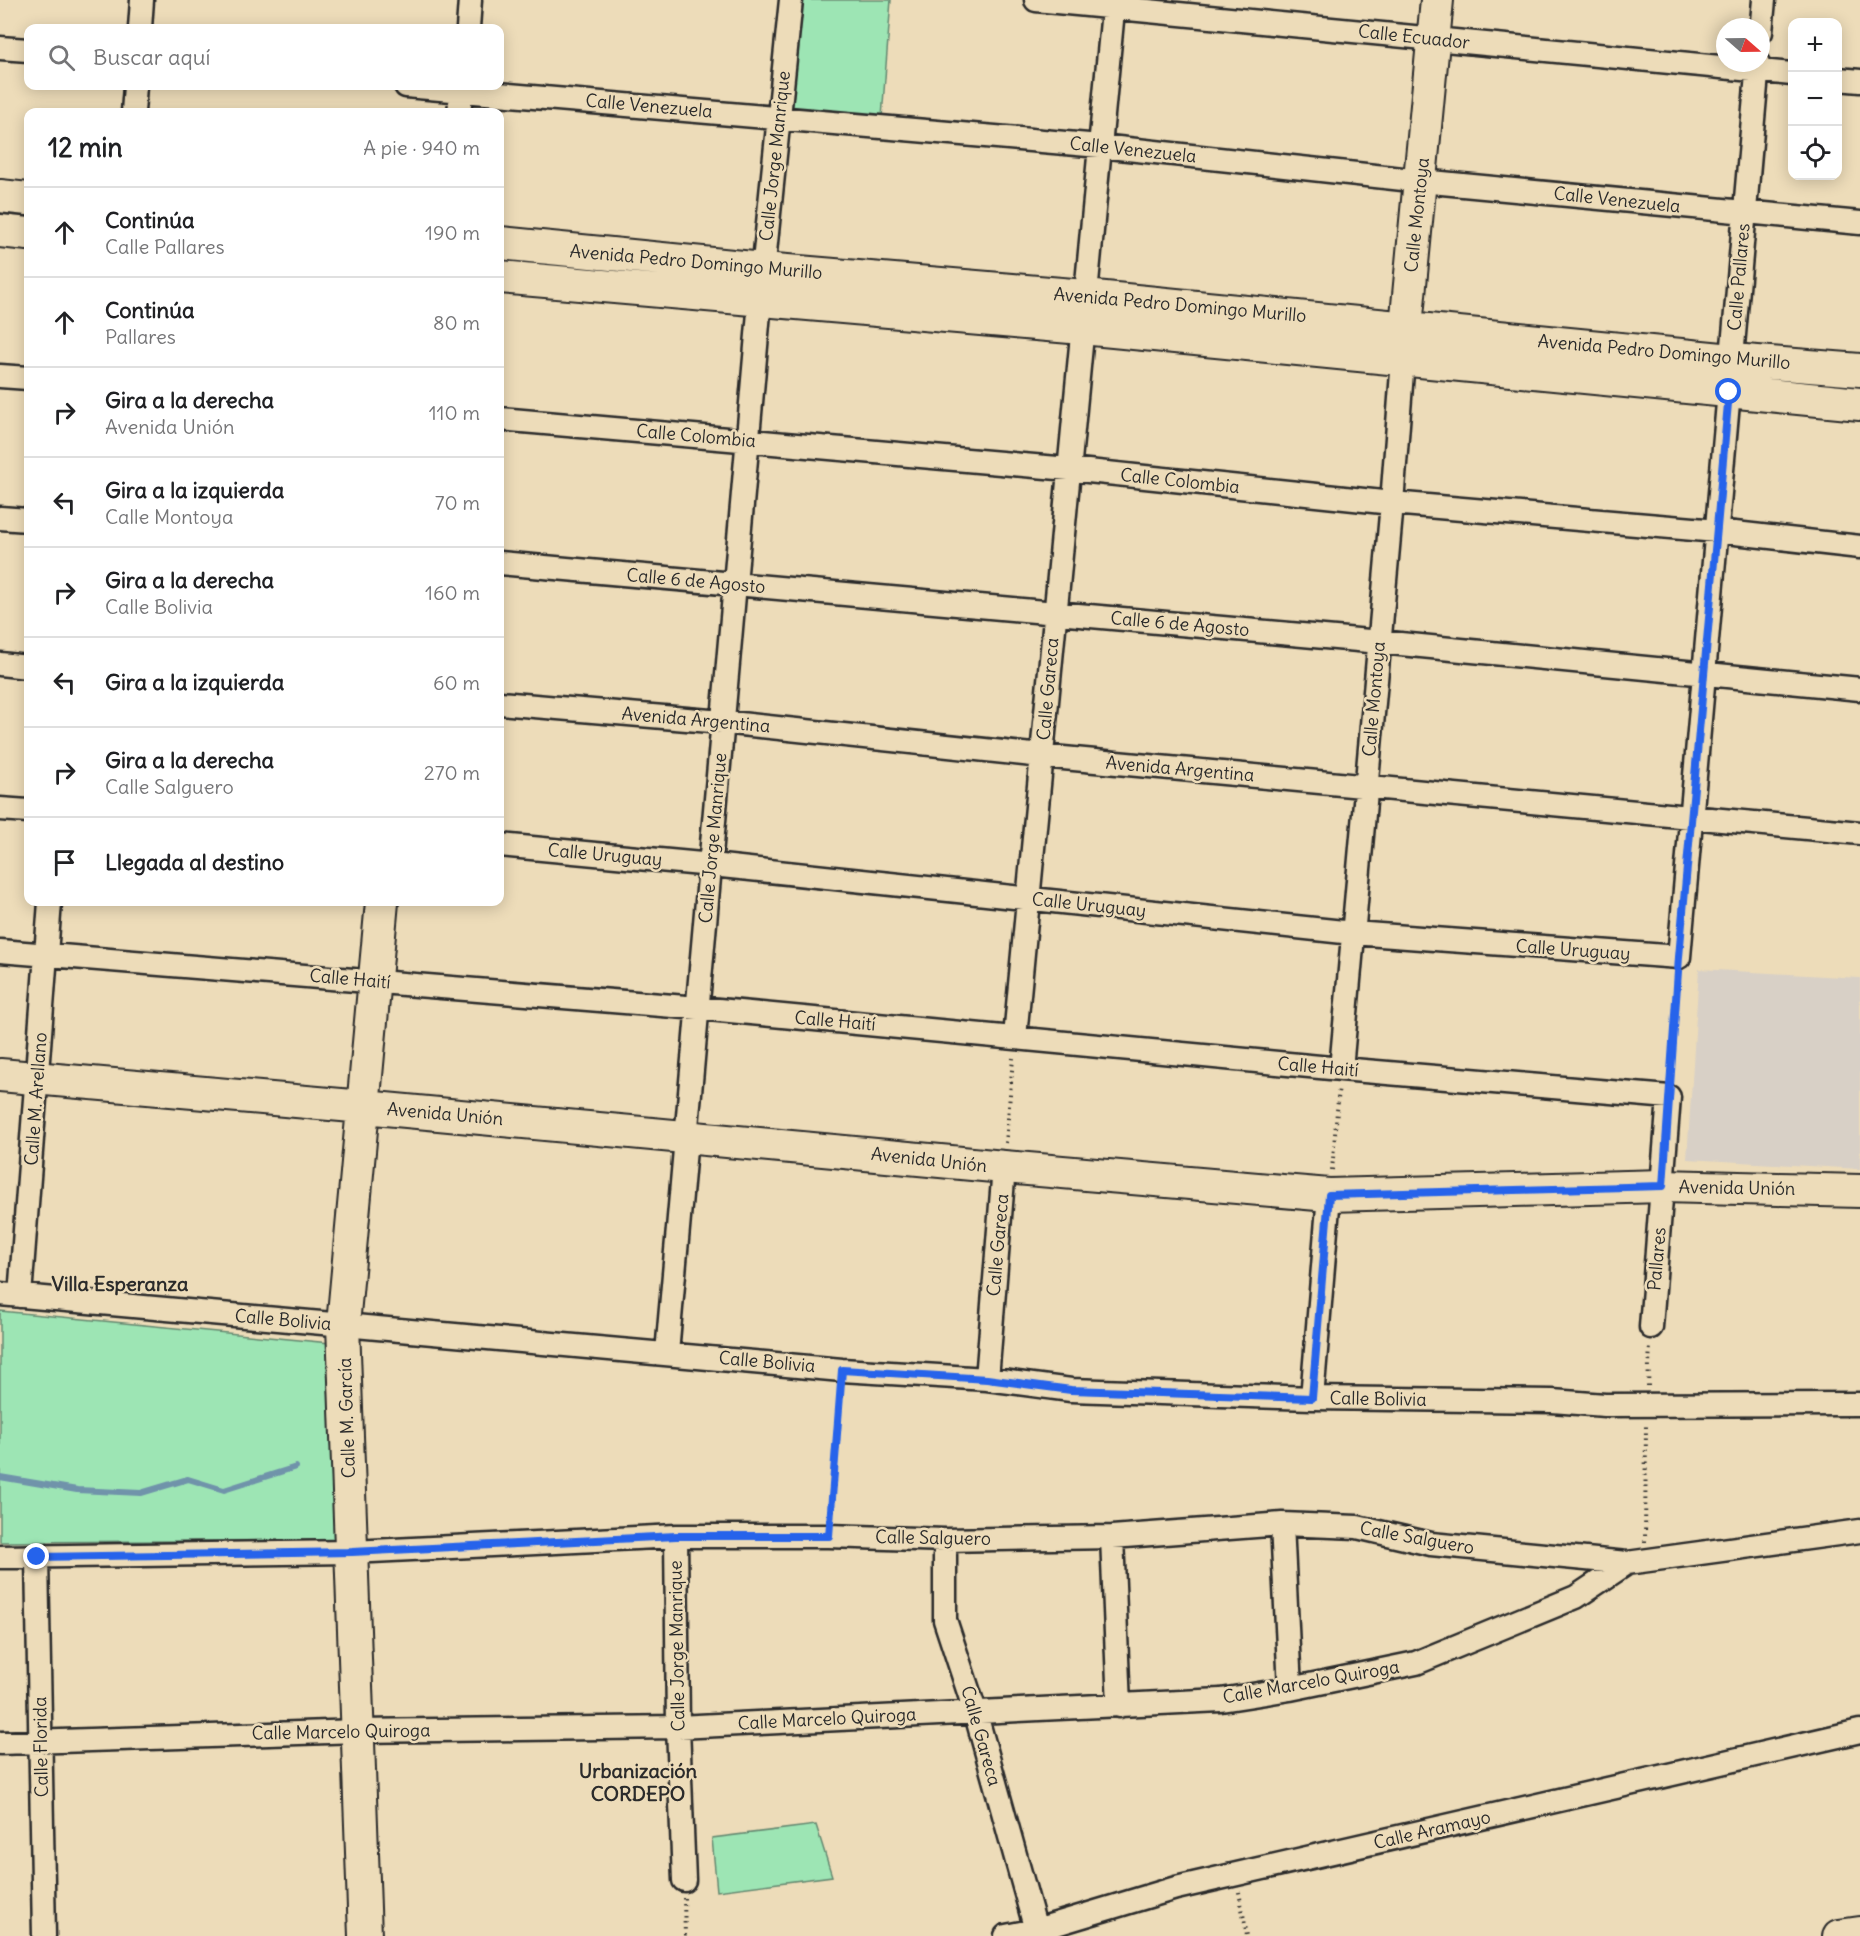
<!DOCTYPE html>
<html lang="es">
<meta charset="utf-8">
<style>
body{margin:0;font-family:Delius,sans-serif;background:#f6f6f6;color:#202124}
.controls{position:absolute;right:18px;top:18px;display:grid;overflow:hidden;border-radius:12px;box-shadow:0 3px 15px #0003}
.controls button{width:54px;height:54px;display:grid;place-items:center;padding:0;border:0;border-bottom:2px solid #e0e0e0;background:#fff;color:#202124;font:30px sans-serif}
.compass{position:absolute;left:1716px;top:18px;width:54px;height:54px;border-radius:50%;background:#fff;box-shadow:0 3px 15px #0003;rotate:110deg}
.stop{position:absolute;width:18px;height:18px;margin:-14px;border:4px solid #2563eb;border-radius:50%;background:#fff}
.stop.end{background:#2563eb;border-color:#fff;box-shadow:0 2px 6px #0008}
.list{margin:0;padding:0;list-style:none}
h2{display:flex;justify-content:space-between;align-items:center;height:78px;margin:0;padding:0 24px;font-size:26px}
h2 small{font-size:20px;font-weight:400;color:#757577}
.list li{display:grid;grid-template-columns:39px 1fr auto;gap:18px;align-items:center;box-sizing:border-box;height:90px;padding:0 24px;border-top:2px solid #e0e0e0}
.list b{display:block;font-size:22px;white-space:nowrap}
.list p{margin:0;font-size:20px;white-space:nowrap;color:#757577}
.list em{font-size:20px;font-style:normal;color:#757577}
.icon{flex:none;width:33px;height:33px;fill:none;stroke:currentColor;stroke-width:2;stroke-linecap:round;stroke-linejoin:round}
.map{position:relative;flex:none;width:1860px;height:1936px;overflow:hidden}
.search{position:absolute;background:#fff;box-shadow:0 3px 15px #0003;left:24px;top:24px;width:480px;height:66px;display:flex;align-items:center;gap:15px;box-sizing:border-box;padding:0 21px;border-radius:12px;color:#757577;font-size:22px}
.panel{position:absolute;background:#fff;box-shadow:0 3px 15px #0003;left:24px;top:108px;width:480px;height:798px;border-radius:12px}
.map>svg:first-child{display:block}
.built{fill:#d8d0c6}
.green{fill:#9de5b4;stroke:#648870;stroke-width:1.5}
.lines{fill:none;stroke-linecap:round;stroke-linejoin:round}
.stream{stroke:#6f93aa;stroke-width:6}
.street-casing{stroke:#2b2b2b;stroke-width:27}
.secondary-casing{stroke:#2b2b2b;stroke-width:36}
.path{stroke:#2b2b2b;stroke-width:4;stroke-dasharray:1.5 4.5;stroke-linecap:butt}
.street{stroke:#eddcb9;stroke-width:22}
.secondary{stroke:#eddcb9;stroke-width:32}
.route{stroke:#2563eb;stroke-width:8}
.labels{text-anchor:middle;stroke-width:5;stroke-linejoin:round;paint-order:stroke}
.street-label{font-size:18px;fill:#2b2b2b;stroke:#eddcb9}
.neighbourhood-label{font-size:20px;font-weight:bold;fill:#2b2b2b;stroke:#eddcb9}
</style>
<div class="map">
<svg width="1860" height="1936" viewBox="0 0 1860 1936">
<rect width="100%" height="100%" fill="#eddcb9"/>
<filter id="ink" filterUnits="userSpaceOnUse"><feTurbulence type="fractalNoise" baseFrequency=".0167" numOctaves="2"/><feDisplacementMap in="SourceGraphic" scale="12" xChannelSelector="R" yChannelSelector="G"/><feConvolveMatrix kernelMatrix="1 2 1 2 8 2 1 2 1" color-interpolation-filters="sRGB"/></filter>
<g filter="url(#ink)">
<path class="built" d="M 1699,969 L 1860,978 L 1860,1169 L 1687,1159 Z"/>
<path class="green" d="M 800,0 L 891,0 L 882,117 L 791,110 Z
M 0,1311 L 330,1343 L 334,1540 L 0,1542 Z
M 816,1825 L 832,1876 L 717,1891 L 712,1838 Z"/>
<g class="lines">
<path class="stream" d="M 0,1477 L 77,1490 L 141,1493 L 188,1479 L 224,1490 L 296,1467"/>
<g class="street-casing">
<path id="street" d="M 1036,0 L 1792,74
M 140,28 L 142,0
M 468,28 L 470,0
M 1761,32 L 1764,0
M 0,48 L 28,50
M 1838,79 L 1860,81
M 406,86 L 1100,146 L 1421,181 L 1860,223
M 133,112 L 135,86
M 459,112 L 462,86
M 0,376 L 28,378
M 500,419 L 1069,469 L 1392,503 L 1717,531 L 1860,547
M 0,518 L 28,520
M 500,563 L 1380,642 L 1860,689
M 0,664 L 28,667
M 500,703 L 722,722 L 1042,756 L 1860,833
M 0,809 L 28,811
M 500,845 L 712,865 L 1353,933 L 1679,957 L 1758,63
M 0,951 L 698,1008 L 1341,1069 L 1669,1097 L 1651,1327
M 1015,1037 L 1114,0
M 1341,1069 L 1392,503 L 1403,359
M 0,1294 L 842,1370 L 987,1379 L 1071,1390 L 1312,1398 L 1552,1401 L 1605,1405 L 1860,1404
M 20,1296 L 50,902
M 667,1353 L 760,301 L 791,0
M 987,1379 L 1004,1167
M 1312,1398 L 1329,1195
M 1282,1524 L 1290,1689
M 676,1536 L 678,1727 L 684,1880
M 1112,1537 L 1119,1706
M 945,1540 L 945,1620 L 975,1711 L 1036,1930
M 0,1557 L 352,1552 L 676,1536 L 829,1536 L 945,1540 L 1112,1537 L 1282,1524 L 1357,1527 L 1431,1544 L 1627,1563 L 1860,1531
M 37,1557 L 44,1936
M 0,1743 L 358,1731 L 678,1727 L 1221,1700 L 1290,1689 L 1416,1663 L 1576,1597 L 1627,1563
M 1006,1936 L 1036,1930 L 1176,1888 L 1860,1731"/>
</g>
<g class="secondary-casing">
<path id="secondary" d="M 0,196 L 28,199
M 0,231 L 28,234
M 500,243 L 763,269 L 1085,296 L 1732,360 L 1860,370
M 500,277 L 1082,328 L 1860,404
M 1404,348 L 1437,0
M 0,1075 L 364,1107 L 1004,1167 L 1329,1195 L 1663,1186 L 1860,1191
M 365,1936 L 343,1325 L 382,902
M 1839,1936 L 1860,1933"/>
</g>
<path class="path" d="M 1670,1079 L 1678,976
M 1006,1143 L 1013,1058
M 1332,1170 L 1339,1088
M 1648,1386 L 1650,1345
M 831,1517 L 841,1390
M 1645,1542 L 1646,1423
M 1239,1892 L 1247,1936
M 684,1898 L 685,1936"/>
<use href="#street" class="street"/>
<use href="#secondary" class="secondary"/>
</g>
</g>
<g class="lines" filter="url(#ink)">
<path class="route" d="M 37,1557 L 352,1552 L 676,1536 L 829,1536 L 842,1370 L 987,1379 L 1071,1390 L 1312,1398 L 1329,1195 L 1663,1186 L 1679,957 L 1729,392"/>
</g>
<g class="labels">
<g class="street-label">
<text transform="translate(1414 37) rotate(6)" y="6">Calle Ecuador</text>
<text transform="translate(649 106) rotate(5)" y="6">Calle Venezuela</text>
<text transform="translate(1133 150) rotate(6)" y="6">Calle Venezuela</text>
<text transform="translate(775 156) rotate(-84)" y="6">Calle Jorge Manrique</text>
<text transform="translate(1617 200) rotate(6)" y="6">Calle Venezuela</text>
<text transform="translate(1417 215) rotate(-84)" y="6">Calle Montoya</text>
<text transform="translate(696 262) rotate(5)" y="6">Avenida Pedro Domingo Murillo</text>
<text transform="translate(1739 277) rotate(-85)" y="6">Calle Pallares</text>
<text transform="translate(1180 305) rotate(5)" y="6">Avenida Pedro Domingo Murillo</text>
<text transform="translate(1664 352) rotate(5)" y="6">Avenida Pedro Domingo Murillo</text>
<text transform="translate(696 436) rotate(5)" y="6">Calle Colombia</text>
<text transform="translate(1180 481) rotate(6)" y="6">Calle Colombia</text>
<text transform="translate(696 581) rotate(5)" y="6">Calle 6 de Agosto</text>
<text transform="translate(1180 624) rotate(5)" y="6">Calle 6 de Agosto</text>
<text transform="translate(1048 689) rotate(-85)" y="6">Calle Gareca</text>
<text transform="translate(1374 699) rotate(-85)" y="6">Calle Montoya</text>
<text transform="translate(696 720) rotate(5)" y="6">Avenida Argentina</text>
<text transform="translate(1180 769) rotate(5)" y="6">Avenida Argentina</text>
<text transform="translate(713 838) rotate(-85)" y="6">Calle Jorge Manrique</text>
<text transform="translate(605 855) rotate(5)" y="6">Calle Uruguay</text>
<text transform="translate(1089 905) rotate(6)" y="6">Calle Uruguay</text>
<text transform="translate(1573 950) rotate(4)" y="6">Calle Uruguay</text>
<text transform="translate(350 979) rotate(5)" y="6">Calle Haití</text>
<text transform="translate(835 1021) rotate(5)" y="6">Calle Haití</text>
<text transform="translate(1318 1067) rotate(5)" y="6">Calle Haití</text>
<text transform="translate(36 1099) rotate(-86)" y="6">Calle M. Arellano</text>
<text transform="translate(445 1114) rotate(5)" y="6">Avenida Unión</text>
<text transform="translate(929 1160) rotate(6)" y="6">Avenida Unión</text>
<text transform="translate(1737 1188) rotate(1)" y="6">Avenida Unión</text>
<text transform="translate(998 1245) rotate(-85)" y="6">Calle Gareca</text>
<text transform="translate(1657 1259) rotate(-85)" y="6">Pallares</text>
<text transform="translate(283 1320) rotate(5)" y="6">Calle Bolivia</text>
<text transform="translate(767 1362) rotate(5)" y="6">Calle Bolivia</text>
<text transform="translate(1378 1399) rotate(1)" y="6">Calle Bolivia</text>
<text transform="translate(347 1418) rotate(-92)" y="6">Calle M. García</text>
<text transform="translate(933 1538) rotate(1)" y="6">Calle Salguero</text>
<text transform="translate(1417 1538) rotate(10)" y="6">Calle Salguero</text>
<text transform="translate(677 1646) rotate(-91)" y="6">Calle Jorge Manrique</text>
<text transform="translate(1311 1682) rotate(-10)" y="6">Calle Marcelo Quiroga</text>
<text transform="translate(827 1719) rotate(-3)" y="6">Calle Marcelo Quiroga</text>
<text transform="translate(341 1732) rotate(-1)" y="6">Calle Marcelo Quiroga</text>
<text transform="translate(981 1736) rotate(74)" y="6">Calle Gareca</text>
<text transform="translate(41 1747) rotate(-91)" y="6">Calle Florida</text>
<text transform="translate(1432 1830) rotate(-13)" y="6">Calle Aramayo</text>
</g>
<g class="neighbourhood-label">
<text x="120" y="1291">Villa Esperanza</text>
<text x="638" y="1778">Urbanización<tspan x="638" dy="23">CORDEPO</tspan></text>
</g>
</g>
</svg>
<div class="controls">
<button>+</button>
<button>−</button>
<button><svg class="icon" aria-label="locate" viewBox="0 0 24 24"><circle cx="12" cy="12" r="6"/><path d="M12 2v4M12 18v4M2 12h4M18 12h4"/></svg></button>
</div>
<svg class="compass" viewBox="-18 -18 36 36"><path d="M0-13l5 13h-10z" fill="#e53935"/><path d="M0 13l5-13h-10z" fill="#757577"/></svg>
<div class="stop" style="left:1729px;top:392px"></div>
<div class="stop end" style="left:37px;top:1557px"></div>
<div class="search"><svg class="icon" aria-label="search" viewBox="0 0 24 24"><circle cx="10" cy="10" r="6"/><path d="M15 15l6 6"/></svg>Buscar aquí</div>
<section class="panel">
<h2>12 min<small>A pie · 940 m</small></h2>
<ul class="list">
<li><svg class="icon" aria-label="ahead" viewBox="0 0 24 24"><path d="M12 20V5M6 11l6-6 6 6"/></svg><div><b>Continúa</b><p>Calle Pallares</p></div><em>190 m</em></li>
<li><svg class="icon" aria-label="ahead" viewBox="0 0 24 24"><path d="M12 20V5M6 11l6-6 6 6"/></svg><div><b>Continúa</b><p>Pallares</p></div><em>80 m</em></li>
<li><svg class="icon" aria-label="right" viewBox="0 0 24 24"><path d="M7 20v-9h11M14 6l5 5-5 5"/></svg><div><b>Gira a la derecha</b><p>Avenida Unión</p></div><em>110 m</em></li>
<li><svg class="icon" aria-label="left" viewBox="0 0 24 24"><path d="M17 20v-9H6M10 6l-5 5 5 5"/></svg><div><b>Gira a la izquierda</b><p>Calle Montoya</p></div><em>70 m</em></li>
<li><svg class="icon" aria-label="right" viewBox="0 0 24 24"><path d="M7 20v-9h11M14 6l5 5-5 5"/></svg><div><b>Gira a la derecha</b><p>Calle Bolivia</p></div><em>160 m</em></li>
<li><svg class="icon" aria-label="left" viewBox="0 0 24 24"><path d="M17 20v-9H6M10 6l-5 5 5 5"/></svg><div><b>Gira a la izquierda</b></div><em>60 m</em></li>
<li><svg class="icon" aria-label="right" viewBox="0 0 24 24"><path d="M7 20v-9h11M14 6l5 5-5 5"/></svg><div><b>Gira a la derecha</b><p>Calle Salguero</p></div><em>270 m</em></li>
<li><svg class="icon" aria-label="arrive" viewBox="0 0 24 24"><path d="M6 21V4h12l-3 4 3 4H6"/></svg><div><b>Llegada al destino</b></div></li>
</ul>
</section>
</div>
